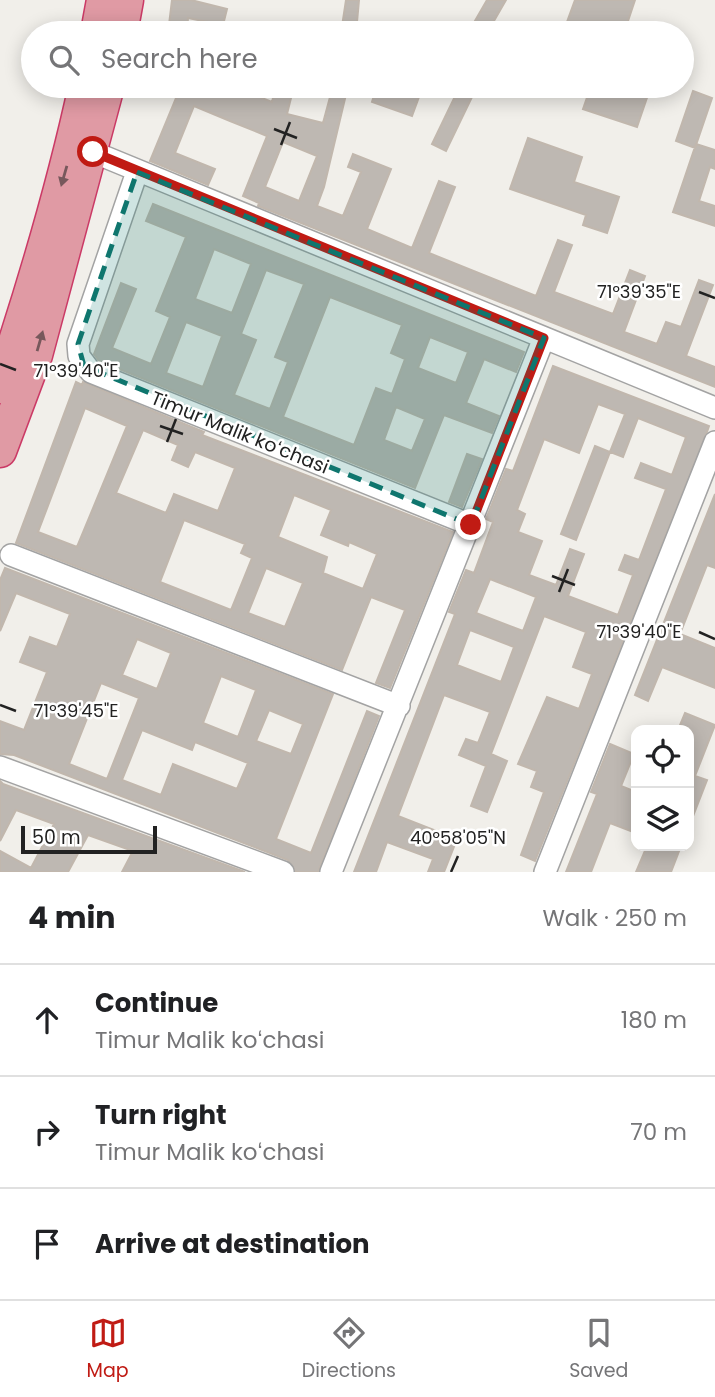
<!DOCTYPE html>
<meta charset="utf-8">
<style>
body{margin:0;font-family:Poppins,sans-serif;background:#f6f6f6;color:#202124}
.controls{position:absolute;right:21px;bottom:21px;display:grid;overflow:hidden;border-radius:14px;box-shadow:0 4px 18px #0003}
.controls button{width:63px;height:63px;display:grid;place-items:center;padding:0;border:0;border-bottom:2px solid #e0e0e0;background:#fff;color:#202124;font:35px sans-serif}
.scale{position:absolute;left:21px;bottom:18px;width:136px;box-sizing:border-box;padding-left:7px;border:4px solid #222;border-top:0;font-size:19px;line-height:24px;white-space:nowrap;color:#222;-webkit-text-stroke:5px #fff;paint-order:stroke}
.stop{position:absolute;width:21px;height:21px;margin:-16px;border:5px solid #c01b14;border-radius:50%;background:#fff}
.stop.end{background:#c01b14;border-color:#fff;box-shadow:0 2px 7px #0008}
.list{margin:0;padding:0;list-style:none}
h2{display:flex;justify-content:space-between;align-items:center;height:91px;margin:0;padding:0 28px;font-size:30px}
h2 small{font-size:23px;font-weight:400;color:#757577}
.list li{display:grid;grid-template-columns:46px 1fr auto;gap:21px;align-items:center;box-sizing:border-box;height:112px;padding:0 28px;border-top:2px solid #e0e0e0}
.list b{display:block;font-size:26px;white-space:nowrap}
.list p{margin:0;font-size:23px;white-space:nowrap;color:#757577}
.list em{font-size:23px;font-style:normal;color:#757577}
.icon{flex:none;width:38px;height:38px;fill:none;stroke:currentColor;stroke-width:2;stroke-linecap:round;stroke-linejoin:round}
.map{position:relative;flex:none;width:715px;height:872px;overflow:hidden}
.search{position:absolute;background:#fff;box-shadow:0 4px 18px #0003;left:21px;right:21px;top:21px;height:77px;display:flex;align-items:center;gap:18px;box-sizing:border-box;padding:0 24px;border-radius:38px;color:#757577;font-size:26px}
.sheet{height:427px;background:#fff}
nav{display:flex;justify-content:space-around;align-items:center;box-sizing:border-box;height:98px;border-top:2px solid #e0e0e0;background:#fff;font-size:19px;color:#757577}
nav a{display:grid;justify-items:center;gap:4px}
nav .on{color:#c01b14}
.map>svg:first-child{display:block}
.building{fill:#beb8b2;stroke:#c1b7ad;stroke-width:2;fill-rule:evenodd}
.lines{fill:none;stroke-linecap:round;stroke-linejoin:round}
.minor-casing{stroke:#a3a3a3;stroke-width:24}
.highway-casing{stroke:#cb3a66;stroke-width:35}
.minor{stroke:#fff;stroke-width:21}
.highway{stroke:#e09aa4;stroke-width:32}
.oneway{fill:#77585c}
.route{stroke:#c01b14;stroke-width:9}
.marked{fill:#0f766e;fill-opacity:0.2;stroke:#0f766e;stroke-width:5;stroke-dasharray:14 9;stroke-linejoin:round}
.ticks{fill:none;stroke:#222;stroke-width:2.5}
.labels{text-anchor:middle;stroke-width:5;stroke-linejoin:round;paint-order:stroke}
.street-label{font-size:19px;fill:#222;stroke:#fff}
.ticks-label{font-size:18px;text-anchor:middle;fill:#222;stroke:#fff;stroke-width:5;stroke-linejoin:round;paint-order:stroke}
</style>
<div class="map">
<svg width="715" height="872" viewBox="0 0 715 872">
<rect width="100%" height="100%" fill="#f1efea"/>
<path class="building" d="M 172,0 L 191,0 L 227,9 L 223,25 L 188,18 L 187,33 L 168,33 Z
M 346,0 L 359,0 L 356,33 L 341,33 Z
M 487,0 L 506,0 L 487,33 L 468,33 Z
M 575,0 L 635,0 L 624,33 L 563,33 Z
M 181,86 L 232,86 L 272,102 L 276,86 L 294,86 L 287,114 L 323,123 L 333,86 L 348,86 L 324,187 L 317,206 L 343,216 L 361,172 L 348,167 L 353,154 L 391,169 L 367,229 L 412,248 L 439,181 L 455,187 L 429,253 L 536,296 L 558,240 L 572,245 L 554,292 L 613,314 L 630,270 L 645,276 L 624,332 L 657,344 L 666,322 L 681,327 L 699,280 L 713,285 L 686,356 L 715,367 L 715,387 L 258,206 L 259,203 L 243,196 L 267,136 L 230,121 L 194,106 L 175,153 L 215,169 L 208,185 L 150,161 ZM 283,142 L 317,156 L 299,201 L 265,187 Z
M 377,86 L 423,86 L 412,116 L 372,102 Z
M 591,86 L 651,86 L 637,127 L 583,109 Z
M 458,90 L 472,97 L 446,151 L 432,144 Z
M 693,91 L 712,98 L 695,148 L 676,141 Z
M 528,138 L 582,157 L 574,182 L 619,197 L 607,233 L 583,225 L 586,215 L 510,189 Z
M 696,144 L 715,150 L 715,169 L 710,167 L 699,201 L 715,206 L 715,226 L 673,212 Z
M 153,204 L 524,352 L 516,372 L 484,359 L 466,403 L 499,416 L 492,433 L 444,415 L 415,488 L 99,361 L 94,354 L 121,283 L 136,289 L 112,348 L 151,364 L 170,317 L 156,311 L 186,237 L 146,221 ZM 214,249 L 251,264 L 232,313 L 195,299 ZM 266,270 L 304,284 L 275,357 L 288,362 L 270,409 L 234,395 L 256,340 L 241,334 ZM 330,297 L 402,325 L 391,353 L 405,359 L 392,394 L 376,388 L 354,445 L 283,417 ZM 186,322 L 222,336 L 203,387 L 166,373 ZM 430,337 L 468,352 L 456,383 L 418,368 ZM 396,407 L 425,419 L 412,451 L 384,440 Z
M 553,366 L 709,426 L 707,432 L 535,861 L 521,855 L 544,792 L 531,787 L 537,771 L 518,764 L 547,697 L 579,709 L 592,674 L 573,667 L 586,632 L 544,616 L 491,754 L 507,761 L 487,812 L 471,806 L 486,766 L 459,755 L 466,739 L 478,743 L 490,712 L 444,695 L 398,816 L 457,839 L 444,872 L 428,872 L 433,859 L 387,842 L 376,872 L 354,872 L 455,614 L 449,612 L 466,570 L 474,573 L 493,522 L 486,519 L 506,469 L 513,471 ZM 598,404 L 625,414 L 610,452 L 623,457 L 638,418 L 686,437 L 672,475 L 641,463 L 635,478 L 666,489 L 639,560 L 625,555 L 619,570 L 633,575 L 618,615 L 568,596 L 584,554 L 570,549 L 556,585 L 529,575 L 542,541 L 518,532 L 525,514 L 517,510 L 544,439 L 579,453 ZM 490,579 L 536,597 L 523,631 L 476,613 ZM 470,630 L 514,647 L 501,682 L 457,665 Z
M 76,382 L 82,385 L 83,382 L 204,432 L 202,435 L 453,532 L 390,688 L 376,683 L 405,610 L 371,597 L 342,670 L 16,543 ZM 85,408 L 127,426 L 77,547 L 38,532 ZM 143,430 L 178,445 L 172,460 L 188,467 L 195,452 L 235,468 L 218,511 L 174,494 L 166,513 L 116,493 ZM 294,495 L 331,510 L 321,535 L 348,546 L 349,542 L 377,554 L 363,589 L 323,573 L 327,557 L 278,537 ZM 184,520 L 245,544 L 241,553 L 252,558 L 231,610 L 160,582 ZM 266,568 L 303,583 L 285,627 L 248,613 Z
M 595,446 L 610,452 L 576,540 L 561,534 Z
M 467,454 L 482,459 L 462,507 L 449,502 Z
M 715,494 L 715,568 L 707,565 L 680,634 L 715,648 L 715,688 L 662,667 L 648,701 L 635,695 Z
M 5,568 L 333,694 L 276,839 L 311,853 L 367,711 L 379,716 L 318,872 L 296,872 L 288,860 L 14,755 L 0,754 L 0,721 L 24,730 L 47,672 L 20,662 L 30,637 L 57,647 L 70,614 L 16,593 L 0,631 L 0,580 ZM 137,639 L 171,653 L 157,689 L 122,675 ZM 221,676 L 256,690 L 238,737 L 203,723 ZM 101,683 L 139,698 L 107,779 L 69,764 ZM 269,710 L 303,724 L 291,754 L 256,741 ZM 142,730 L 192,750 L 195,742 L 248,763 L 237,789 L 173,764 L 161,795 L 122,780 Z
M 685,713 L 715,725 L 695,776 L 707,780 L 690,824 L 689,730 L 678,730 Z
M 610,744 L 634,754 L 621,786 L 636,792 L 636,833 L 610,823 L 591,872 L 566,872 L 597,794 L 591,792 Z
M 0,781 L 3,784 L 245,872 L 122,872 L 133,851 L 88,835 L 68,872 L 0,872 L 0,851 L 31,868 L 54,824 L 16,810 L 0,841 Z
M 647,846 L 681,846 L 671,872 L 636,872 Z"/>
<g class="lines">
<g class="minor-casing">
<path id="minor" d="M 93,152 L 715,408
M 137,172 L 78,344 L 79,356 L 91,372 L 471,525
M 11,555 L 399,706
M 0,767 L 283,872
M 331,872 L 544,338
M 545,872 L 715,442"/>
</g>
<g class="highway-casing">
<path id="highway" d="M 97,33 L 103,0
M 121,33 L 127,0
M 0,387 C 33,288 63,188 85,86
M 0,451 L 36,355 L 108,86"/>
</g>
<use href="#minor" class="minor"/>
<use href="#highway" class="highway"/>
</g>
<defs><path id="oneway-solid" d="M-6-.8H1V-3.2L6.5 0L1 3.2V.8H-6Z" transform="scale(1.75)"/></defs>
<g class="oneway">
<use href="#oneway-solid" transform="translate(64 176) rotate(106)"/>
<use href="#oneway-solid" transform="translate(40 341) rotate(-74)"/>
</g>
<g class="lines">
<path class="route" d="M 93,152 L 544,338 L 471,525"/>
</g>
<path class="marked" d="M 137,172 L 544,338 L 471,525 L 84,366 L 78,344 Z"/>
<path class="ticks" d="M 274,129 L 297,138M 281,145 L 290,122M 699,292 L 715,298M 0,364 L 16,370M 160,426 L 183,434M 167,442 L 176,419M 552,576 L 575,585M 559,592 L 568,569M 699,632 L 715,639M 0,705 L 16,711M 451,872 L 458,856"/>
<g class="labels">
<g class="street-label">
<text transform="translate(240 432) rotate(22)" y="7">Timur Malik koʻchasi</text>
</g>
</g>
<g class="ticks-label">
<text x="639" y="298">71°39'35"E</text>
<text x="76" y="377">71°39'40"E</text>
<text x="639" y="638">71°39'40"E</text>
<text x="76" y="717">71°39'45"E</text>
<text x="458" y="844">40°58'05"N</text>
</g>
</svg>
<div class="controls">
<button><svg class="icon" aria-label="locate" viewBox="0 0 24 24"><circle cx="12" cy="12" r="6"/><path d="M12 2v4M12 18v4M2 12h4M18 12h4"/></svg></button>
<button><svg class="icon" aria-label="layers" viewBox="0 0 24 24"><path d="M12 4l9 5-9 5-9-5zM3 14l9 5 9-5"/></svg></button>
</div>
<div class="scale">50 m</div>
<div class="stop" style="left:93px;top:152px"></div>
<div class="stop end" style="left:471px;top:525px"></div>
<div class="search"><svg class="icon" aria-label="search" viewBox="0 0 24 24"><circle cx="10" cy="10" r="6"/><path d="M15 15l6 6"/></svg>Search here</div>
</div>
<section class="sheet">
<h2>4 min<small>Walk · 250 m</small></h2>
<ul class="list">
<li><svg class="icon" aria-label="ahead" viewBox="0 0 24 24"><path d="M12 20V5M6 11l6-6 6 6"/></svg><div><b>Continue</b><p>Timur Malik koʻchasi</p></div><em>180 m</em></li>
<li><svg class="icon" aria-label="right" viewBox="0 0 24 24"><path d="M7 20v-9h11M14 6l5 5-5 5"/></svg><div><b>Turn right</b><p>Timur Malik koʻchasi</p></div><em>70 m</em></li>
<li><svg class="icon" aria-label="arrive" viewBox="0 0 24 24"><path d="M6 21V4h12l-3 4 3 4H6"/></svg><div><b>Arrive at destination</b></div></li>
</ul>
</section>
<nav>
<a class="on"><svg class="icon" aria-label="map" viewBox="0 0 24 24"><path d="M3 6l6-2 6 2 6-2v14l-6 2-6-2-6 2zM9 4v14M15 6v14"/></svg>Map</a>
<a><svg class="icon" aria-label="directions" viewBox="0 0 24 24"><path d="M12 3l9 9-9 9-9-9zM9 14v-3h6M13 9l2 2-2 2"/></svg>Directions</a>
<a><svg class="icon" aria-label="saved" viewBox="0 0 24 24"><path d="M7 4h10v16l-5-4-5 4z"/></svg>Saved</a>
</nav>
